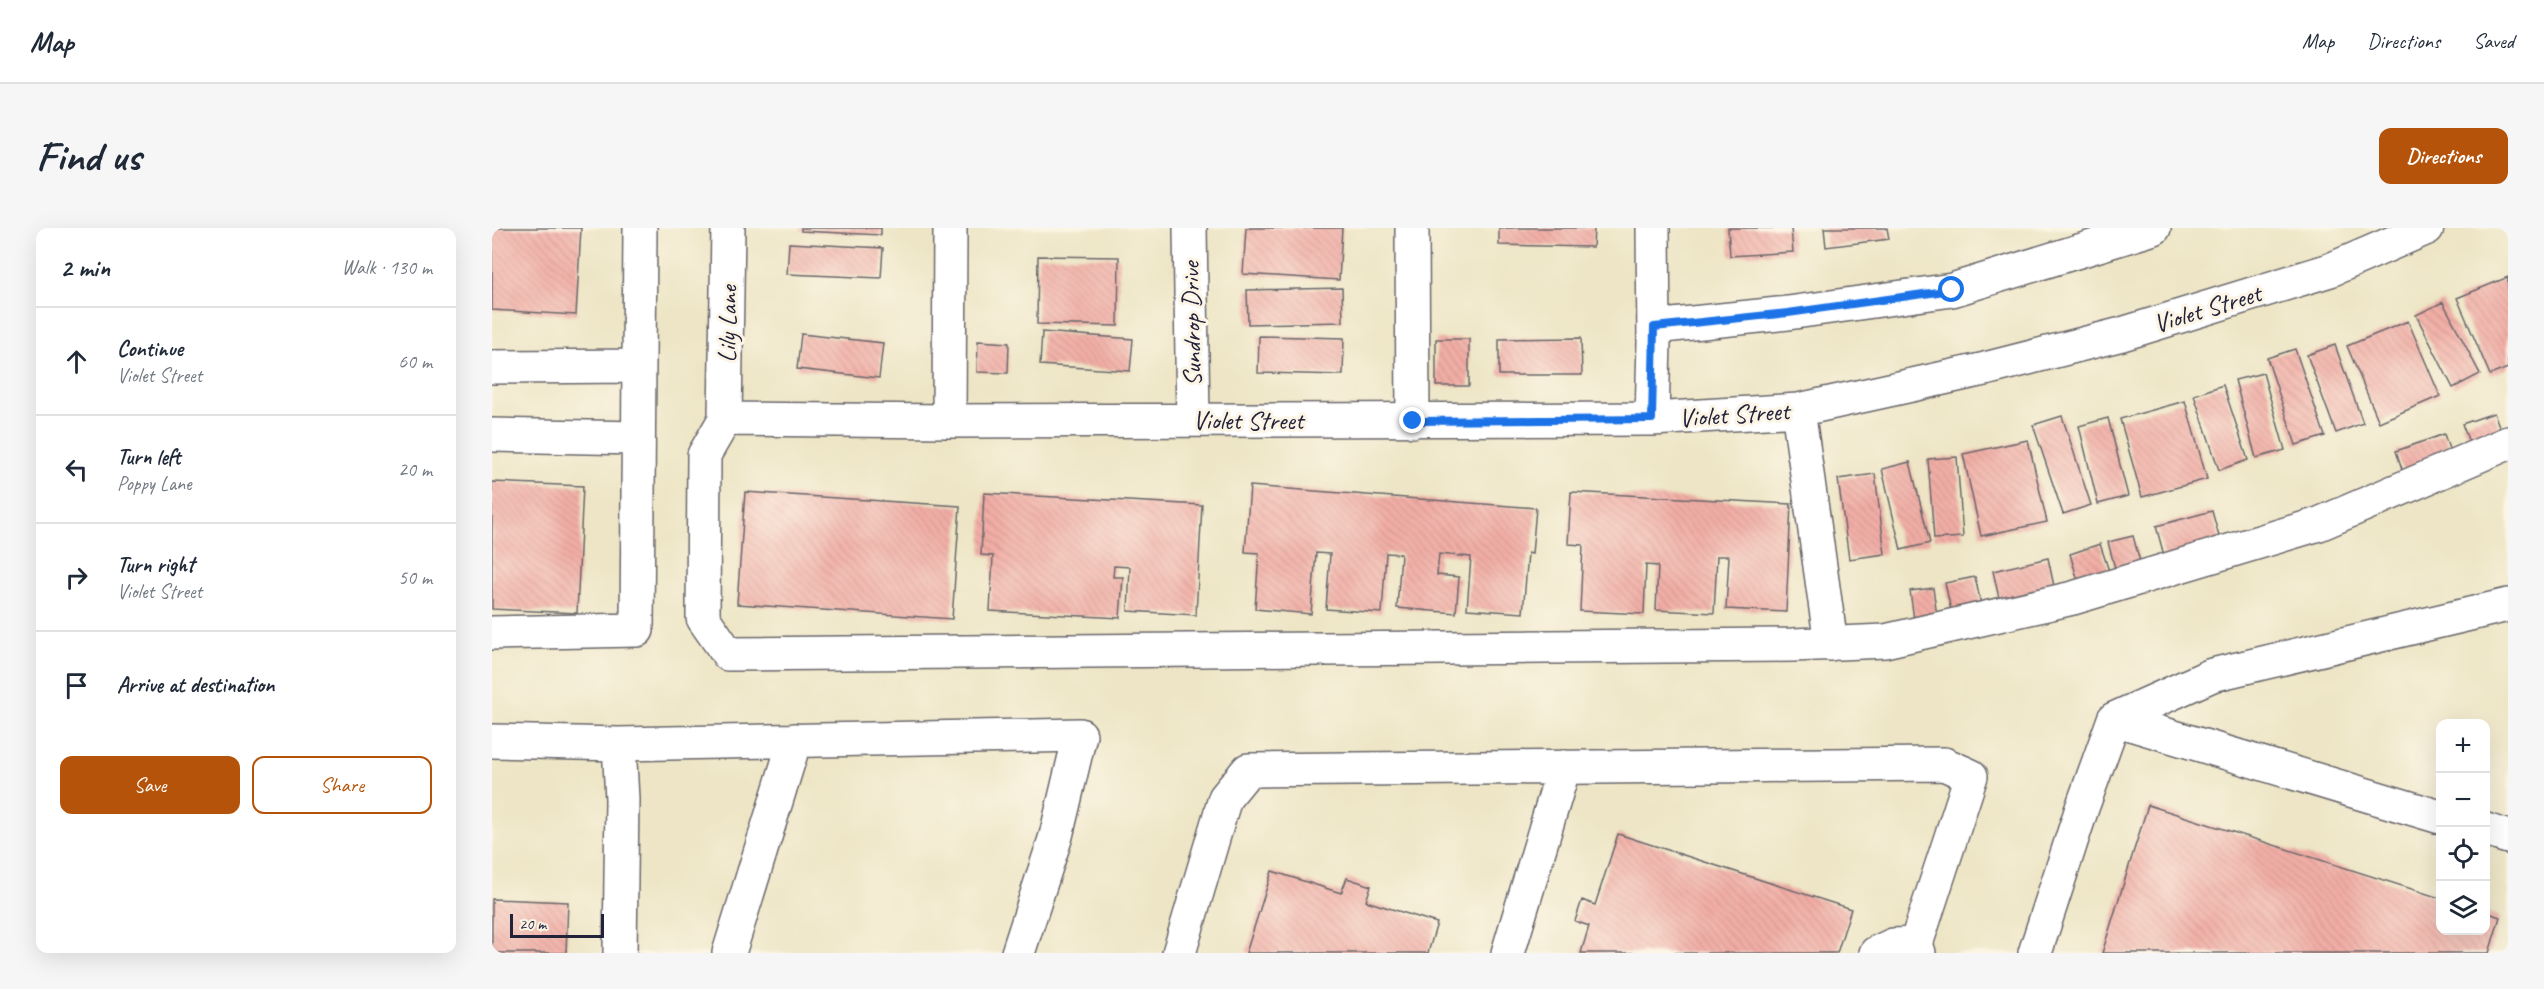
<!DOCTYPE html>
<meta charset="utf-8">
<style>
body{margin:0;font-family:Caveat,sans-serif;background:#f6f6f7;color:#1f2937}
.controls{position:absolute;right:18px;bottom:18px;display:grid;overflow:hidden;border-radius:12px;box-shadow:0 6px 24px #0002}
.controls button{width:54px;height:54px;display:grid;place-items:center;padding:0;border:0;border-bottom:2px solid #e0e1e3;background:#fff;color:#1f2937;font:30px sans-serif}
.scale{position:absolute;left:18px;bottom:15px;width:94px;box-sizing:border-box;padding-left:6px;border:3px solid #22223b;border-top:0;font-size:16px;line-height:21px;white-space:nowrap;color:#22223b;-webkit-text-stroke:4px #fcf5e5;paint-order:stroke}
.stop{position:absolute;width:18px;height:18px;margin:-14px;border:4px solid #1a73e8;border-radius:50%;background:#fff}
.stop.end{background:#1a73e8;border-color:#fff;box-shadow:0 2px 6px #0008}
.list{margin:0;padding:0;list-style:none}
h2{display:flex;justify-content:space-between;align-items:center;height:78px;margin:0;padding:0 24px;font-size:26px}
h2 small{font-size:20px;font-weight:400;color:#747a83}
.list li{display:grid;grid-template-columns:39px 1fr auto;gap:18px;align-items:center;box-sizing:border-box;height:108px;padding:0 24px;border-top:2px solid #e0e1e3}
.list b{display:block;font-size:22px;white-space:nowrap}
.list p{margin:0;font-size:20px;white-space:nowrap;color:#747a83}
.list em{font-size:20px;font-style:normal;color:#747a83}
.actions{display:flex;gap:12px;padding:18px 24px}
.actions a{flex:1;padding:14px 0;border:2px solid #b45309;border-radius:12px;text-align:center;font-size:21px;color:#b45309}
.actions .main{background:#b45309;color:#fff}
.icon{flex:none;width:33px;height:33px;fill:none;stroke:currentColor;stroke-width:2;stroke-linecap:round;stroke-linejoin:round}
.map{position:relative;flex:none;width:2016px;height:725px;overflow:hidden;border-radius:12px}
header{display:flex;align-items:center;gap:36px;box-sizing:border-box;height:84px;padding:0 30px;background:#fff;border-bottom:2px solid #e0e1e3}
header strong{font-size:28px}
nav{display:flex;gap:33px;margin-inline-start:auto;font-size:21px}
.intro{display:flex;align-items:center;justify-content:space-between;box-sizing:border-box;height:144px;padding:0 36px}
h1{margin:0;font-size:42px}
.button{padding:15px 27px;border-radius:12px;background:#b45309;color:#fff;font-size:21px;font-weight:700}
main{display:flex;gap:36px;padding:0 36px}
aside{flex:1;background:#fff;border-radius:12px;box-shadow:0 6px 24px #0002}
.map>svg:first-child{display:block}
.building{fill:url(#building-back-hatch)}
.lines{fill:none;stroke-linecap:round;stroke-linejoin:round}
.minor-casing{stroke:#69666b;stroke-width:36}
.minor{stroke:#fff;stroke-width:33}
.route{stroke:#1a73e8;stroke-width:8}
.labels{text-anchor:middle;stroke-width:6;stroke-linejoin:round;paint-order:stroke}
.street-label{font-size:26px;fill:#22223b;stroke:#fcf5e5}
</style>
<header>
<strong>Map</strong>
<nav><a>Map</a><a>Directions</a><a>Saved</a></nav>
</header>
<div class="intro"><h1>Find us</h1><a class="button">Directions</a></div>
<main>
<aside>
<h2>2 min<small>Walk · 130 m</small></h2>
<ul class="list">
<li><svg class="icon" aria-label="ahead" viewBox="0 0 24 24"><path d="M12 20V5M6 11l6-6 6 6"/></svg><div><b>Continue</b><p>Violet Street</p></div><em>60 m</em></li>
<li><svg class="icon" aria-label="left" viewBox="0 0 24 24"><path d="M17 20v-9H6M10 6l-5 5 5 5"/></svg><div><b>Turn left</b><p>Poppy Lane</p></div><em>20 m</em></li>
<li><svg class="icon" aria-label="right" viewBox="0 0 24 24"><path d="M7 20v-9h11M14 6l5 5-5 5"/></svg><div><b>Turn right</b><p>Violet Street</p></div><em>50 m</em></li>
<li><svg class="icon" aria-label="arrive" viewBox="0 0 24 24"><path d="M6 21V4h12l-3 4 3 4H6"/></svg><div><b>Arrive at destination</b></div></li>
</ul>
<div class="actions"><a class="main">Save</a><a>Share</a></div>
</aside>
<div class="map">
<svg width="2016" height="725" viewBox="0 0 2016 725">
<defs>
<pattern id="building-back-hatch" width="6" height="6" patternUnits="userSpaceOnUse" patternTransform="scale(1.5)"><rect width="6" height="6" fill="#f2aea6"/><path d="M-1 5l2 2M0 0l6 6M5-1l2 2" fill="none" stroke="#cf9590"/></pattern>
</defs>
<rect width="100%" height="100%" fill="#fcf5e5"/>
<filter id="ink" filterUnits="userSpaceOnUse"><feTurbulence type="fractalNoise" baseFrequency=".0167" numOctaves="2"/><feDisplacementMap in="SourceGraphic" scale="12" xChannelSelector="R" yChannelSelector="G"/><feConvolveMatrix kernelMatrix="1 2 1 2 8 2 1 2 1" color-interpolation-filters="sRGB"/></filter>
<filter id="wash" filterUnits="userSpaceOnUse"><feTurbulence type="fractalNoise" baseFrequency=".008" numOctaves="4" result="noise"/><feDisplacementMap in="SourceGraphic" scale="24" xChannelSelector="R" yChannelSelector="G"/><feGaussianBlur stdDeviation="1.35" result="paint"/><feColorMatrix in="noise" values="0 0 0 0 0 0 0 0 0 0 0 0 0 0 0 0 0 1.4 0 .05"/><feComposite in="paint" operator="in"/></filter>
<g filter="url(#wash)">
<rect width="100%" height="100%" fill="#ede5c5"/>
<g id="blocks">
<path class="building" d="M 0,0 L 89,0 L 84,87 L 0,82 Z
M 309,0 L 389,0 L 389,7 L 309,3 Z
M 754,0 L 850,0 L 847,52 L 751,46 Z
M 1007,0 L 1102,0 L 1101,19 L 1007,17 Z
M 1236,0 L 1299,0 L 1301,24 L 1238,28 Z
M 1332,0 L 1395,0 L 1397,11 L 1334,19 Z
M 297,15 L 391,20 L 389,50 L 295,46 Z
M 546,28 L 627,29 L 626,98 L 545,96 Z
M 2016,49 L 2016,140 L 1998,147 L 1965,70 Z
M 850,60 L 851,94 L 756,96 L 755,62 Z
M 1951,74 L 1988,146 L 1961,160 L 1924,87 Z
M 1916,93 L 1948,168 L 1887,194 L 1855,118 Z
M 550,104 L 641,111 L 638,143 L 548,137 Z
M 309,106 L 391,115 L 387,150 L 305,141 Z
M 767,108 L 852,110 L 851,147 L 766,145 Z
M 1089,110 L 1090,147 L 1007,147 L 1007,111 Z
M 944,111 L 977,111 L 977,158 L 944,158 Z
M 486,113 L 517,115 L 516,145 L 485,144 Z
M 1843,117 L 1871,195 L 1844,205 L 1815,127 Z
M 1803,121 L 1833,208 L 1804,217 L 1775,130 Z
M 1771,145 L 1793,222 L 1764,230 L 1743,152 Z
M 1731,157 L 1756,232 L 1727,242 L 1702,167 Z
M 1693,173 L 1715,251 L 1650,269 L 1628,191 Z
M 2002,185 L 2014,216 L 1982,227 L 1970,196 Z
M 1570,188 L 1599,277 L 1571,286 L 1541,197 Z
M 1616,190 L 1636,268 L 1606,276 L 1587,198 Z
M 1952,206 L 1962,236 L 1914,253 L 1904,223 Z
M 1536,212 L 1555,294 L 1489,308 L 1471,226 Z
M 1465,229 L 1471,309 L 1442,311 L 1436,231 Z
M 1418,234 L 1438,315 L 1409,322 L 1390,241 Z
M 1383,246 L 1393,326 L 1357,331 L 1346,251 Z
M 0,254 L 91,258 L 85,385 L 0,381 Z
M 758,258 L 1044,280 L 1040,326 L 1036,325 L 1031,385 L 975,381 L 979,329 L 947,326 L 945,347 L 967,349 L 964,385 L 905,380 L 909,326 L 894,325 L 890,385 L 834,381 L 838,326 L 824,325 L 819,386 L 763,381 L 767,325 L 753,324 Z
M 253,264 L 468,278 L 460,391 L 245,376 Z
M 1079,264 L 1299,276 L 1294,384 L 1234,381 L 1237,328 L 1225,328 L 1222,385 L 1164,382 L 1166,338 L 1154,337 L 1152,386 L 1088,383 L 1091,317 L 1076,316 Z
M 492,265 L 710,277 L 704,387 L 636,383 L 638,339 L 622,338 L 621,349 L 631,349 L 628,390 L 498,383 L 501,328 L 489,327 Z
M 1720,283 L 1729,316 L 1673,331 L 1664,298 Z
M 1641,308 L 1649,337 L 1624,344 L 1616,314 Z
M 1608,316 L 1618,346 L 1587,356 L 1578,326 Z
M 1556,330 L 1563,363 L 1508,375 L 1501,343 Z
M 1483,349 L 1490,381 L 1460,387 L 1453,355 Z
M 1441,360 L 1445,388 L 1422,391 L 1418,363 Z
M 1656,577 L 1948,670 L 1948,702 L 1994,702 L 1994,684 L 2008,689 L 1997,725 L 1610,725 Z
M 1126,606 L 1359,681 L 1345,725 L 1089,725 L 1097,698 L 1083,693 L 1090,672 L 1103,677 Z
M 780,643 L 849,665 L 855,650 L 879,658 L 874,673 L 945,695 L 936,725 L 754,725 Z
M 0,671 L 76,674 L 74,725 L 0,725 Z"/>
</g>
</g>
<g filter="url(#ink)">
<use href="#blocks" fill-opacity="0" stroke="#69666b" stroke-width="1.5"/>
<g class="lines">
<g class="minor-casing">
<path id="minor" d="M 236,0 L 233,191 L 212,227 L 211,390 L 236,426 L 1301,417 L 1393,413 L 1581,370 L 1827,296 L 2016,215
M 698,0 L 701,192
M 920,0 L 921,193
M 1162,99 L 1296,85 L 1460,62 L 1662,0
M 0,139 L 147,138
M 1306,182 L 1339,416
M 233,191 L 457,193 L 1160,191 L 1306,182 L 1493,141 L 1630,106 L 1838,42 L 1935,0
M 1160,191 L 1162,114 L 1161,0
M 457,193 L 458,0
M 0,207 L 146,210
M 0,405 L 145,402 L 148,0
M 1622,491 L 1720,447 L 2016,377
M 0,513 L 127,516 L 588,507 L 564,608 L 526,725
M 127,516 L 130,571 L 128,725
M 1994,602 L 2016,609
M 237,725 L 303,512
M 687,725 L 733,570 L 756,542 L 1452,536 L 1479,548 L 1424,716 L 1427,725
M 1016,725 L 1072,539
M 1384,725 L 1401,717 L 1424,716
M 1543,725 L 1590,580 L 1622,491 L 1948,589"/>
</g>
<use href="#minor" class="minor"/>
</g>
</g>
<g class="lines" filter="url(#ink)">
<path class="route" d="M 921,193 L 1160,191 L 1162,99 L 1296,85 L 1460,62"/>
</g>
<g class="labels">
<g class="street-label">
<text transform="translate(1715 80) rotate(-17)" y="9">Violet Street</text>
<text transform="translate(235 96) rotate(-89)" y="9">Lily Lane</text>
<text transform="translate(699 96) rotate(-91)" y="9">Sundrop Drive</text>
<text transform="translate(1242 186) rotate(-4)" y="9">Violet Street</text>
<text x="756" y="201">Violet Street</text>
</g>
</g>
</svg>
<div class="controls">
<button>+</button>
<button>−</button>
<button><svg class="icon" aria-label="locate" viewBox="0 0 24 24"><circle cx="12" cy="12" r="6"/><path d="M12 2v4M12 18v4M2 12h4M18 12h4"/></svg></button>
<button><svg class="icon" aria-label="layers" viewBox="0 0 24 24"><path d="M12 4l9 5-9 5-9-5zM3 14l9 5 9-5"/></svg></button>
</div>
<div class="scale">20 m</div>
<div class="stop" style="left:1460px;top:62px"></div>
<div class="stop end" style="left:921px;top:193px"></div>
</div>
</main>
